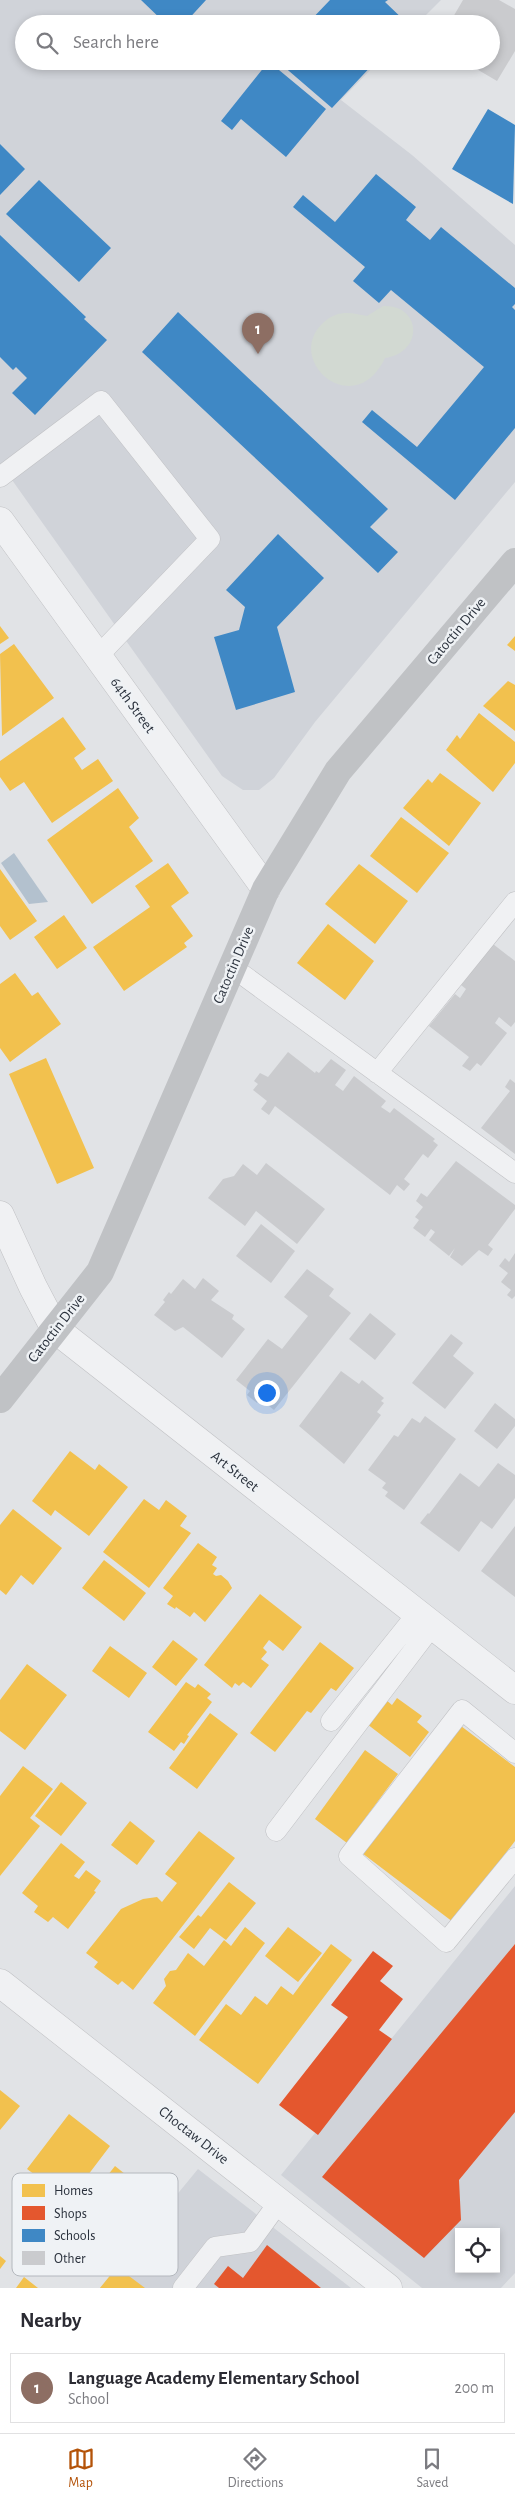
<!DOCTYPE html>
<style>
body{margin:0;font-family:"Alegreya Sans",sans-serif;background:#f7f7f7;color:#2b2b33}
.controls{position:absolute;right:15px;bottom:15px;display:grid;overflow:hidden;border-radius:0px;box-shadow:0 2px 8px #0003}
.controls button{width:45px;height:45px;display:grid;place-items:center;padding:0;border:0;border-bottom:1px solid #e1e1e2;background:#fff;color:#2b2b33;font:25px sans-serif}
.you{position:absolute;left:266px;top:1392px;width:18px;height:18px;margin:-12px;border:4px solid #fff;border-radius:50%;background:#1a73e8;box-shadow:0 0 0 8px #1a73e833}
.badge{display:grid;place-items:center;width:32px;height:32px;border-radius:50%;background:#b45309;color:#fff;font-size:16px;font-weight:700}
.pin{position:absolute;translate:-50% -41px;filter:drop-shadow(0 1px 2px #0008)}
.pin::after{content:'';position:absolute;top:26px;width:18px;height:15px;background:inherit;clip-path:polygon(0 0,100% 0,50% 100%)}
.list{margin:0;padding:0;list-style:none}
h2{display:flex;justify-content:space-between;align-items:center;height:65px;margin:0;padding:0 20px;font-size:21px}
h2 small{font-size:16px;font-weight:400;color:#7c7c81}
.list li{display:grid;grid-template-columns:32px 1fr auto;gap:15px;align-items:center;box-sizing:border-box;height:70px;margin:0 10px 10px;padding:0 10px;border:1px solid #e1e1e2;border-radius:0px}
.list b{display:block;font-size:19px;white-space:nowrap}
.list p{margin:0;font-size:16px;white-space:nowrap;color:#7c7c81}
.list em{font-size:16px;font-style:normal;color:#7c7c81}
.icon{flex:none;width:28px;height:28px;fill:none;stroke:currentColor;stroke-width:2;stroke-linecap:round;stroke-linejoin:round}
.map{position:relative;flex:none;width:515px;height:2288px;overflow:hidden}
.search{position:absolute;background:#fff;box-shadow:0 2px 8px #0003;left:15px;right:15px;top:15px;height:55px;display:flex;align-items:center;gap:12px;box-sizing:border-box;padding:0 18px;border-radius:28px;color:#7c7c81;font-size:19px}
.sheet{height:145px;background:#fff}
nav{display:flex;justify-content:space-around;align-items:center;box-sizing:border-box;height:70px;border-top:1px solid #e1e1e2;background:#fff;font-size:14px;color:#7c7c81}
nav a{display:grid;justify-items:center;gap:2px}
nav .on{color:#b45309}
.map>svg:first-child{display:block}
.built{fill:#d0d3d9;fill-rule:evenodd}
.green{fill:#d2d9d2}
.water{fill:#b3c1ce}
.homes{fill:#f2c14e}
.shops{fill:#e4572e}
.schools{fill:#3f88c5}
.building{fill:#cacbce}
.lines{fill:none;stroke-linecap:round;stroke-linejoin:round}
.lane-casing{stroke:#c0c1c4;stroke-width:21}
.street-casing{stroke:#c0c1c4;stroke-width:29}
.lane{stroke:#f0f1f3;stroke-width:20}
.street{stroke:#f0f1f3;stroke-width:28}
.secondary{stroke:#c0c2c5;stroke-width:28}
.labels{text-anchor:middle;stroke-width:5;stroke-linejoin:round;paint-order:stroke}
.street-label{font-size:15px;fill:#2b323d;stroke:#eff2f5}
.key{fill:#eff2f5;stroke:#b4b8be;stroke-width:1}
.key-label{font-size:14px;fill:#2b323d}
</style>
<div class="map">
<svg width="515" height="2288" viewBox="0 0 515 2288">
<rect width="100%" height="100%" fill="#e1e3e6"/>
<path class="built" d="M 0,0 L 441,0 L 417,24 L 24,24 L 24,61 L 379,61 L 341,100 L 412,155 L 515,245 L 515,482 L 315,722 L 274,778 L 259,790 L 243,790 L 222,776 L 0,463 Z
M 515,1886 L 515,2273 L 501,2288 L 422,2288 L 281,2175 ZM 459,2232 L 496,2232 L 496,2269 L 459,2269 Z
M 198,2169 L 351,2288 L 100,2288 Z"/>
<path class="green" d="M 383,306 C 421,304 425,352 385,358 C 354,423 282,359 324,322 C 337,310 351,312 367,316 Z"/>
<path class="water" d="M 14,853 L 48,902 L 29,904 L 1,863 Z"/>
<path class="homes" d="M 0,626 L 9,638 L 0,644 Z
M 515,636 L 515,651 L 507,645 Z
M 14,644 L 54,698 L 2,736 L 0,654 Z
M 508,681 L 515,685 L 515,731 L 483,706 Z
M 479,713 L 515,742 L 515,763 L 493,792 L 446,750 L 457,735 L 460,739 Z
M 63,717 L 86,749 L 74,758 L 82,770 L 98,759 L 113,781 L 52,823 L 24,782 L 10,791 L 0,777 L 0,761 Z
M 440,773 L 481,803 L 449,846 L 403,808 L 428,779 L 432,783 Z
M 118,788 L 139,818 L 129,827 L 153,861 L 92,904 L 47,840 Z
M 401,817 L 449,853 L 417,893 L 370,856 Z
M 168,863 L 189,893 L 171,906 L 193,936 L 184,943 L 187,947 L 124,991 L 93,947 L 150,907 L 135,886 Z
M 359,864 L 408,901 L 375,944 L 325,904 Z
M 0,869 L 37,921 L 10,940 L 0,926 Z
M 64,915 L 87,948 L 57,969 L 34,937 Z
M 328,924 L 374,961 L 345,1000 L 297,963 Z
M 15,973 L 32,996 L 38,992 L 61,1024 L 10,1062 L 0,1048 L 0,984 Z
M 46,1058 L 94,1168 L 57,1184 L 9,1074 Z
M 70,1451 L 95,1470 L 99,1464 L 128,1487 L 89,1536 L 55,1510 L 51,1516 L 32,1501 Z
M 144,1499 L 159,1510 L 166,1500 L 187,1516 L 180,1526 L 191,1533 L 149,1588 L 103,1552 Z
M 13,1509 L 62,1548 L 33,1585 L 21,1575 L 6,1595 L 0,1590 L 0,1525 Z
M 198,1543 L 217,1557 L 212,1565 L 217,1568 L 213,1574 L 216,1576 L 221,1575 L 228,1581 L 232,1588 L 205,1622 L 194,1612 L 190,1617 L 176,1607 L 175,1609 L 167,1604 L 173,1596 L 163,1588 Z
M 104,1560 L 146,1593 L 124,1621 L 82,1588 Z
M 260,1594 L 302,1627 L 283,1651 L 269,1640 L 263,1648 L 267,1652 L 261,1659 L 269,1665 L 251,1688 L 243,1682 L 239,1686 L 235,1683 L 232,1688 L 204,1665 Z
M 173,1640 L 198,1659 L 176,1686 L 152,1667 Z
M 320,1642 L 354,1668 L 336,1691 L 331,1688 L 311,1713 L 307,1711 L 275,1752 L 250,1733 Z
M 110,1646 L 147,1673 L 129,1698 L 92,1671 Z
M 27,1664 L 67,1695 L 25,1750 L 0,1731 L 0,1700 Z
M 186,1682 L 195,1688 L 198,1684 L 211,1694 L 207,1698 L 212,1702 L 187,1735 L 189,1736 L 184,1744 L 181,1742 L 174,1751 L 148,1732 Z
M 397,1698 L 422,1716 L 417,1722 L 429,1732 L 410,1757 L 367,1724 L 385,1699 L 392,1705 Z
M 210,1713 L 238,1734 L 197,1789 L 169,1768 Z
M 457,1723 L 515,1767 L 515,1841 L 453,1922 L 358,1850 Z
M 365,1750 L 398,1774 L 347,1843 L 315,1819 Z
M 23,1766 L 53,1789 L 30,1818 L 40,1826 L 0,1876 L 0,1796 Z
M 61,1782 L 87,1803 L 61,1836 L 35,1816 Z
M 130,1821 L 155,1841 L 137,1865 L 111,1845 Z
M 199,1831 L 235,1858 L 133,1990 L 122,1981 L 118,1985 L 94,1967 L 98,1962 L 86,1953 L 121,1909 L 143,1899 L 157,1897 L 162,1902 L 177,1883 L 165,1874 Z
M 61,1843 L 85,1862 L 74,1876 L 79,1879 L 86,1870 L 101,1881 L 94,1891 L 96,1892 L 68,1929 L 53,1917 L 48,1922 L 34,1912 L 38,1906 L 22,1893 Z
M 229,1882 L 256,1903 L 226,1940 L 210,1928 L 194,1949 L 179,1937 L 198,1915 L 201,1917 Z
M 245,1927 L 265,1943 L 195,2036 L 153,2003 L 166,1986 L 164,1979 L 170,1971 L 176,1970 L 188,1953 L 204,1966 L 224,1940 L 231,1946 Z
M 288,1927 L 322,1953 L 298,1982 L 265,1956 Z
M 331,1944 L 352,1960 L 258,2084 L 199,2040 L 226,2004 L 241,2015 L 255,1996 L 267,2005 L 281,1986 L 293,1995 Z
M 0,2090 L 20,2106 L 0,2130 Z
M 69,2114 L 110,2146 L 69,2200 L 27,2169 Z
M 115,2166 L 160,2202 L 130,2240 L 133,2242 L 118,2260 L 93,2240 L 95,2238 L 84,2228 L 92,2218 L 81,2209 Z
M 0,2256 L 6,2261 L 0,2269 Z
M 117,2267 L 145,2288 L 100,2288 Z
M 24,2277 L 38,2288 L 16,2288 Z"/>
<path class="shops" d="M 515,1944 L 515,2112 L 459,2180 L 461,2220 L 424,2258 L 322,2177 Z
M 373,1951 L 393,1966 L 380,1981 L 403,1999 L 379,2030 L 392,2039 L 318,2135 L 279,2105 L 348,2017 L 331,2005 Z
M 267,2245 L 292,2265 L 321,2288 L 219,2288 L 214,2284 L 228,2266 L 243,2278 Z"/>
<path class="schools" d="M 141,0 L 206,0 L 184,24 L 166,24 Z
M 330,0 L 388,0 L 385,2 L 408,24 L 307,24 Z
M 269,61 L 376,61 L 332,108 L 282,65 L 279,70 L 326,109 L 286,157 L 241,119 L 232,130 L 221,121 Z
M 488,109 L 515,125 L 513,204 L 452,169 Z
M 0,144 L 25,169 L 0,195 Z
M 376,174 L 416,207 L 406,220 L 430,240 L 441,227 L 515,288 L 515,304 L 512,307 L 515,310 L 515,428 L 455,500 L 362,422 L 372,410 L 417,447 L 484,367 L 391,290 L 379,303 L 353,281 L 365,267 L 293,207 L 303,195 L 335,222 Z
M 39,180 L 111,248 L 79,282 L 6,214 Z
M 0,235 L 86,317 L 84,319 L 107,340 L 35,415 L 12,393 L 27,378 L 16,367 L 13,370 L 0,357 Z
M 178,312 L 388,509 L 370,527 L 398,552 L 378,573 L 142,352 Z
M 278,534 L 324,578 L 277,627 L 295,692 L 236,710 L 214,637 L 239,630 L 245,607 L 226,590 Z"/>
<path class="building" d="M 463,0 L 499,0 L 515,9 L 515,51 L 497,81 L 463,61 L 491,61 L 491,24 L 449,24 Z
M 493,944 L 515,961 L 515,1022 L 511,1027 L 499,1017 L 495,1023 L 507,1033 L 481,1066 L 477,1063 L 470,1071 L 462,1066 L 469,1057 L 429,1026 L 455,994 L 460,998 L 466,989 L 461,985 Z
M 288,1052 L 315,1073 L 316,1071 L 319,1073 L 331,1059 L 346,1070 L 335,1085 L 343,1091 L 354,1076 L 386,1101 L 381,1107 L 390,1113 L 394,1108 L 435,1139 L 433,1141 L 438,1145 L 428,1158 L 423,1154 L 404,1179 L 410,1184 L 404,1191 L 397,1185 L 390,1195 L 275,1106 L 269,1115 L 261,1109 L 267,1101 L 253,1090 L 258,1084 L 254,1081 L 260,1073 L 268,1077 Z
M 510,1079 L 515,1083 L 515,1154 L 481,1128 L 510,1091 L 505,1087 Z
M 456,1161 L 515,1205 L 515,1209 L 488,1245 L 493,1249 L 488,1256 L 479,1250 L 462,1266 L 450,1257 L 455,1248 L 449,1256 L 429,1240 L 435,1232 L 431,1229 L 425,1237 L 413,1228 L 419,1220 L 415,1217 L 423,1207 L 416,1201 L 421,1193 L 427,1197 Z
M 266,1163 L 325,1209 L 297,1244 L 256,1211 L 245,1226 L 208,1198 L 223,1179 L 234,1176 L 243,1164 L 257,1175 Z
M 261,1224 L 295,1251 L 271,1283 L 236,1256 Z
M 515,1253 L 515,1296 L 512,1299 L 507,1295 L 511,1290 L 501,1282 L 508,1273 L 499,1266 L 505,1258 L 509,1262 Z
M 307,1269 L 334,1289 L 329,1296 L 351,1313 L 274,1410 L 260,1399 L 257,1403 L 247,1395 L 250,1391 L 236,1380 L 268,1339 L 282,1349 L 308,1316 L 284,1297 Z
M 203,1278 L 219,1291 L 211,1300 L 234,1315 L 232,1319 L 245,1329 L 222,1358 L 183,1327 L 175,1331 L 154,1315 L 165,1302 L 163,1300 L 169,1292 L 171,1294 L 183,1279 L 195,1289 Z
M 370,1313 L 396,1334 L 375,1360 L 349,1339 Z
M 451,1334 L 463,1343 L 453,1356 L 474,1373 L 445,1409 L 412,1383 Z
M 341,1371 L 359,1384 L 362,1380 L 384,1398 L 381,1401 L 384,1403 L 377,1412 L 381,1415 L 344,1464 L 299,1426 Z
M 495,1403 L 515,1419 L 515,1426 L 497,1449 L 474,1431 Z
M 425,1416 L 456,1439 L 404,1510 L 385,1496 L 388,1492 L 382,1488 L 386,1483 L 368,1470 L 394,1435 L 398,1437 L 412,1418 L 420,1423 Z
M 498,1463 L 515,1475 L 515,1498 L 492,1529 L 481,1521 L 459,1552 L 420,1523 L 428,1513 L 429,1514 L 460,1473 L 479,1487 Z
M 515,1526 L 515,1597 L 481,1571 Z"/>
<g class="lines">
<g class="lane-casing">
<path id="lane" d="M 0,477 L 101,401 L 210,539 L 97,657
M 232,967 L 515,1173
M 377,1073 L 515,902
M 331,1721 L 417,1614
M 515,1753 L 462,1710 L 349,1856 L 446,1942 L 515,1858
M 276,1831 L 432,1626
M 183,2288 L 215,2247 L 250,2242 L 279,2202"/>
</g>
<g class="street-casing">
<path id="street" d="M 0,521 L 266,889
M 0,1215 L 33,1287 L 55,1329 L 515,1690
M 0,1983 L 388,2288"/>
</g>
<use href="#lane" class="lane"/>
<use href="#street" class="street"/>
<path class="secondary" d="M 0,1399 L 100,1272 L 266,889 L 338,771 L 515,562"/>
</g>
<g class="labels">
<g class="street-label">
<text transform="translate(456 631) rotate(-50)" y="5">Catoctin Drive</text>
<text transform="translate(133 705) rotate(54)" y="5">64th Street</text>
<text transform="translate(233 965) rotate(-67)" y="5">Catoctin Drive</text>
<text transform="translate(56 1328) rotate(-52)" y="5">Catoctin Drive</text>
<text transform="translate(235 1471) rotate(38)" y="5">Art Street</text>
<text transform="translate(194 2135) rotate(38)" y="5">Choctaw Drive</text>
</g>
</g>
<rect x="12" y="2173" width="166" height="103" rx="8" class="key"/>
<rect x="22" y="2184" width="23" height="13" fill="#f2c14e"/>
<rect x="22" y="2206" width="23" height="14" fill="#e4572e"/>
<rect x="22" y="2229" width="23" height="13" fill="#3f88c5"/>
<rect x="22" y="2251" width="23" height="14" fill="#cacbce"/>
<g class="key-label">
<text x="54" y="2195">Homes</text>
<text x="54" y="2218">Shops</text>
<text x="54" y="2240">Schools</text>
<text x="54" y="2263">Other</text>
</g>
</svg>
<div class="controls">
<button><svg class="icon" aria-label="locate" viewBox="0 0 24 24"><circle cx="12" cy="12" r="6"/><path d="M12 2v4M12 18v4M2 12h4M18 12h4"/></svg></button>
</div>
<div class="you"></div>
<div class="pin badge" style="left:258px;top:354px;background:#8d6e63">1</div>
<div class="search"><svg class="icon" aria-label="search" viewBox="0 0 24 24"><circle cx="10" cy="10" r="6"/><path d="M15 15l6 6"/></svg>Search here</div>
</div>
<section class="sheet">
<h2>Nearby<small></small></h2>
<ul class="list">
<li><span class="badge" style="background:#8d6e63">1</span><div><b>Language Academy Elementary School</b><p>School</p></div><em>200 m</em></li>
</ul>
</section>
<nav>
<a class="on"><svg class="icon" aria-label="map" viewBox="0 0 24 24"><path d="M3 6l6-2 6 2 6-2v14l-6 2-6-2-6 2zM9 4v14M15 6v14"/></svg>Map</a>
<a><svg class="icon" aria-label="directions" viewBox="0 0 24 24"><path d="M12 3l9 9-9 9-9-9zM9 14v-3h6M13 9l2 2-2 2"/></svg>Directions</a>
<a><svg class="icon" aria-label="saved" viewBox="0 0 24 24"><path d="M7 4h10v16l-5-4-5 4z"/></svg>Saved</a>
</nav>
